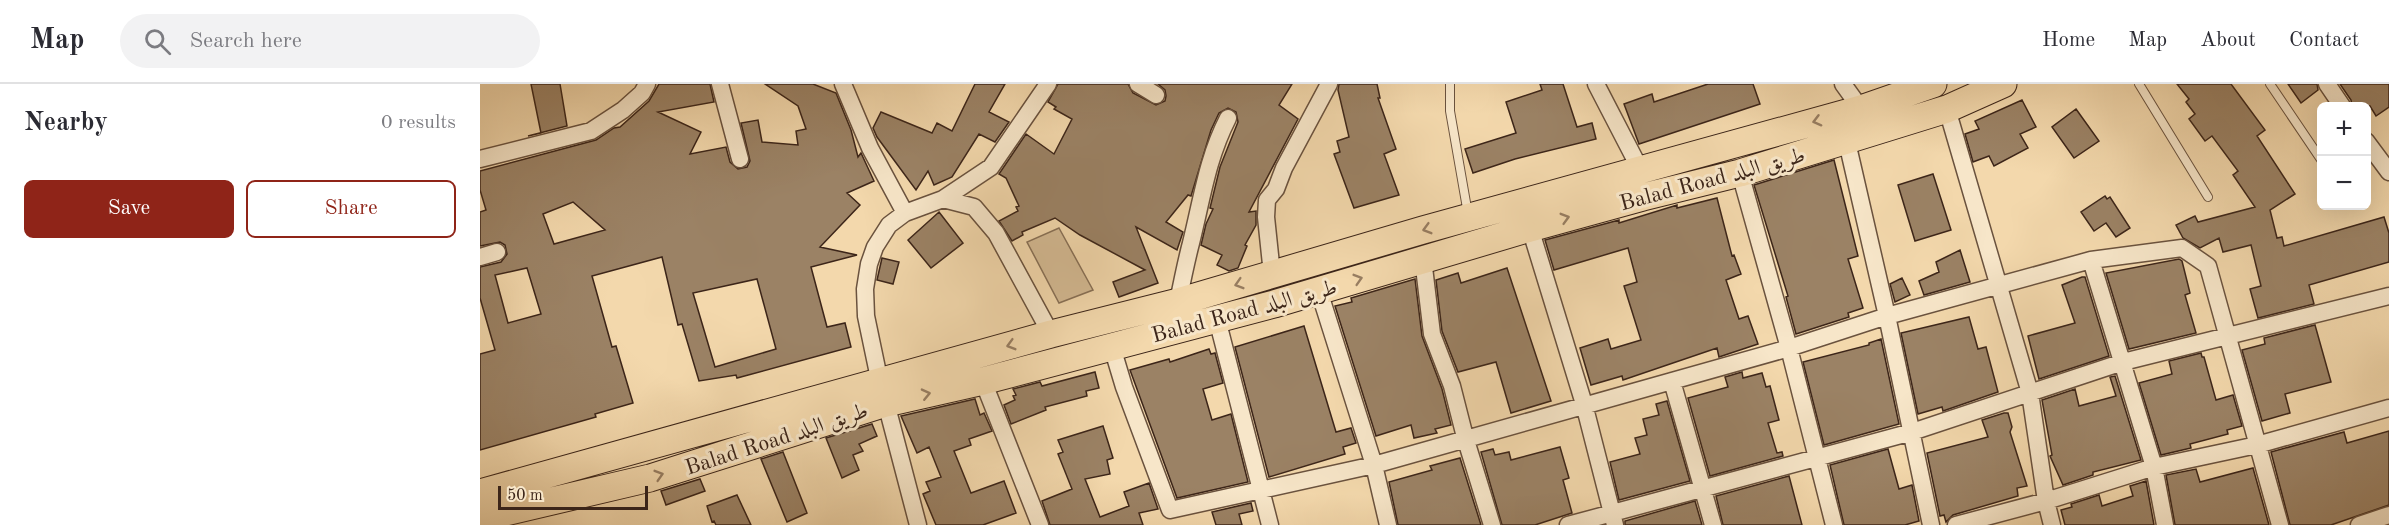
<!DOCTYPE html>
<meta charset="utf-8">
<style>
body{margin:0;font-family:"Old Standard TT",Amiri,serif;background:#f2f2f3;color:#2b2b33}
.controls{position:absolute;right:18px;top:18px;display:grid;overflow:hidden;border-radius:9px;box-shadow:0 6px 24px #0002}
.controls button{width:54px;height:54px;display:grid;place-items:center;padding:0;border:0;border-bottom:2px solid #e1e1e2;background:#fff;color:#2b2b33;font:30px sans-serif}
.scale{position:absolute;left:18px;bottom:15px;width:150px;box-sizing:border-box;padding-left:6px;border:3px solid #3c2519;border-top:0;font-size:16px;line-height:21px;white-space:nowrap;color:#3c2519;-webkit-text-stroke:4px #f7e6c9;paint-order:stroke}
.list{margin:0;padding:0;list-style:none}
h2{display:flex;justify-content:space-between;align-items:center;height:78px;margin:0;padding:0 24px;font-size:26px}
h2 small{font-size:20px;font-weight:400;color:#7c7c81}
.actions{display:flex;gap:12px;padding:18px 24px}
.actions a{flex:1;padding:14px 0;border:2px solid #8f2418;border-radius:9px;text-align:center;font-size:21px;color:#8f2418}
.actions .main{background:#8f2418;color:#fff}
.icon{flex:none;width:33px;height:33px;fill:none;stroke:currentColor;stroke-width:2;stroke-linecap:round;stroke-linejoin:round}
.map{position:relative;flex:none;width:1909px;height:441px;overflow:hidden}
header{display:flex;align-items:center;gap:36px;box-sizing:border-box;height:84px;padding:0 30px;background:#fff;border-bottom:2px solid #e1e1e2}
header strong{font-size:28px}
nav{display:flex;gap:33px;margin-inline-start:auto;font-size:21px}
.search{width:420px;height:54px;background:#f2f2f3;display:flex;align-items:center;gap:15px;box-sizing:border-box;padding:0 21px;border-radius:33px;color:#7c7c81;font-size:22px}
main{display:flex}
aside{flex:1;background:#fff}
.map>svg:first-child{display:block}
.green{fill:#d4ba93;stroke:#887056;stroke-width:1.5}
.building{fill:#9b8265;stroke:#3c2519;stroke-width:1.5;fill-rule:evenodd}
.lines{fill:none;stroke-linecap:round;stroke-linejoin:round}
.service-casing{stroke:#6a523e;stroke-width:10}
.minor-casing{stroke:#6a523e;stroke-width:19}
.trunk-casing{stroke:#3c2519;stroke-width:29}
.service{stroke:#f7e6c9;stroke-width:8}
.minor{stroke:#f7e6c9;stroke-width:16}
.trunk{stroke:#f3d8ac;stroke-width:27}
.oneway{stroke:#987e62}
.labels{text-anchor:middle;stroke-width:6;stroke-linejoin:round;paint-order:stroke}
.street-label{font-size:22px;fill:#3c2519;stroke:#f7e6c9}
</style>
<header>
<strong>Map</strong>
<div class="search"><svg class="icon" aria-label="search" viewBox="0 0 24 24"><circle cx="10" cy="10" r="6"/><path d="M15 15l6 6"/></svg>Search here</div>
<nav><a>Home</a><a>Map</a><a>About</a><a>Contact</a></nav>
</header>
<main>
<aside>
<h2>Nearby<small>0 results</small></h2>
<ul class="list">
</ul>
<div class="actions"><a class="main">Save</a><a>Share</a></div>
</aside>
<div class="map">
<svg width="1909" height="441" viewBox="0 0 1909 441">
<rect width="100%" height="100%" fill="#f3d8ac"/>
<filter id="stains"><feTurbulence type="fractalNoise" baseFrequency=".00333" numOctaves="4"/><feColorMatrix values="0 0 0 0 .2 0 0 0 0 .09 0 0 0 0 .02 0 0 0 .5 -.17"/></filter>
<radialGradient id="worn" r=".72"><stop offset=".6" stop-color="#630" stop-opacity="0"/><stop offset="1" stop-color="#630" stop-opacity=".3"/></radialGradient>
<path class="green" d="M 579,144 L 613,206 L 579,219 L 547,158 Z"/>
<path class="building" d="M 51,0 L 80,0 L 87,42 L 48,52 L 61,49 Z
M 179,0 L 230,0 L 234,18 L 178,28 L 221,48 L 210,70 L 246,63 L 250,78 L 258,85 L 267,83 L 270,77 L 261,39 L 278,36 L 282,58 L 318,61 L 316,47 L 326,45 L 318,22 L 285,0 L 333,0 L 356,9 L 371,46 L 378,73 L 381,69 L 394,97 L 367,109 L 380,121 L 340,163 L 377,171 L 331,183 L 347,243 L 365,239 L 371,263 L 257,294 L 256,291 L 219,297 L 202,240 L 198,241 L 182,173 L 112,192 L 132,263 L 136,262 L 153,319 L 115,330 L 116,333 L 0,366 L 0,270 L 15,266 L 0,214 L 0,183 L 21,178 L 27,170 L 25,161 L 20,158 L 0,162 L 0,128 L 6,126 L 0,106 L 0,87 L 116,56 L 134,44 L 140,43 L 169,17 ZM 93,118 L 125,146 L 74,160 L 63,130 ZM 47,184 L 61,230 L 28,239 L 15,191 ZM 277,195 L 296,265 L 235,283 L 213,209 Z
M 495,0 L 525,0 L 509,28 L 529,38 L 515,58 L 499,50 L 472,93 L 454,101 L 448,87 L 436,106 L 397,53 L 393,44 L 401,28 L 452,49 L 457,39 L 472,47 Z
M 578,0 L 648,0 L 653,9 L 676,21 L 685,17 L 686,12 L 685,6 L 678,0 L 812,0 L 799,21 L 818,35 L 769,128 L 776,127 L 776,141 L 765,161 L 767,162 L 758,184 L 749,187 L 737,181 L 742,171 L 721,161 L 726,140 L 733,125 L 730,124 L 740,83 L 758,38 L 756,28 L 748,24 L 739,29 L 731,46 L 711,112 L 708,111 L 686,138 L 703,148 L 697,166 L 656,143 L 678,199 L 639,213 L 633,198 L 665,186 L 600,151 L 575,134 L 542,148 L 543,151 L 532,157 L 519,137 L 538,127 L 536,123 L 539,122 L 526,94 L 519,90 L 546,50 L 574,70 L 592,35 L 574,25 L 576,23 L 568,18 Z
M 859,0 L 897,0 L 900,14 L 898,14 L 916,65 L 904,70 L 919,111 L 874,124 L 854,70 L 860,68 L 857,57 L 869,53 L 858,6 Z
M 1060,0 L 1083,0 L 1097,43 L 1112,39 L 1116,55 L 1035,75 L 993,89 L 985,65 L 1036,49 L 1026,18 L 1062,6 Z
M 1228,0 L 1273,0 L 1280,20 L 1159,60 L 1144,20 L 1172,10 L 1174,18 Z
M 1697,0 L 1751,0 L 1785,46 L 1777,52 L 1815,110 L 1790,126 L 1797,154 L 1802,153 L 1804,162 L 1904,133 L 1909,149 L 1909,178 L 1829,201 L 1834,220 L 1778,234 L 1770,205 L 1781,202 L 1771,161 L 1743,168 L 1739,154 L 1720,164 L 1703,154 L 1696,141 L 1715,132 L 1718,138 L 1775,123 L 1753,91 L 1758,87 L 1732,52 L 1725,57 L 1709,35 L 1715,30 L 1706,18 L 1709,15 Z
M 1808,0 L 1837,0 L 1838,6 L 1821,19 Z
M 1860,0 L 1909,0 L 1909,23 L 1896,32 L 1890,22 L 1872,22 L 1871,16 Z
M 1542,16 L 1556,43 L 1540,50 L 1548,64 L 1514,82 L 1509,72 L 1493,78 L 1485,50 L 1499,45 L 1495,37 Z
M 1596,25 L 1619,57 L 1594,74 L 1572,43 Z
M 1354,76 L 1378,172 L 1368,175 L 1383,224 L 1368,229 L 1369,233 L 1316,250 L 1306,213 L 1308,212 L 1274,101 Z
M 1453,90 L 1471,146 L 1435,157 L 1418,101 Z
M 1625,112 L 1627,115 L 1630,113 L 1650,144 L 1636,153 L 1626,139 L 1614,147 L 1601,128 Z
M 1237,114 L 1252,172 L 1254,171 L 1261,190 L 1246,196 L 1259,235 L 1268,232 L 1278,260 L 1239,273 L 1237,264 L 1143,296 L 1142,292 L 1111,301 L 1100,264 L 1128,255 L 1131,265 L 1161,256 L 1144,202 L 1157,198 L 1148,164 L 1074,186 L 1065,156 L 1139,136 L 1139,139 L 1197,121 L 1197,124 Z
M 459,128 L 483,159 L 451,184 L 428,156 Z
M 1480,166 L 1490,198 L 1444,211 L 1439,197 L 1459,188 L 1456,178 Z
M 402,174 L 419,178 L 413,200 L 397,196 Z
M 1699,175 L 1702,177 L 1710,209 L 1705,211 L 1716,249 L 1649,265 L 1626,189 Z
M 1027,184 L 1071,317 L 1031,329 L 1016,278 L 978,288 L 962,247 L 956,196 L 978,189 L 981,199 Z
M 1602,193 L 1605,193 L 1629,272 L 1559,295 L 1548,252 L 1595,239 L 1582,201 Z
M 1422,194 L 1430,211 L 1415,218 L 1410,200 Z
M 935,195 L 942,252 L 962,305 L 971,341 L 955,345 L 957,349 L 934,354 L 931,341 L 896,352 L 855,222 L 872,218 L 871,214 Z
M 1489,233 L 1498,265 L 1506,263 L 1518,308 L 1463,327 L 1462,323 L 1438,330 L 1421,249 Z
M 1835,241 L 1851,298 L 1805,310 L 1810,329 L 1782,337 L 1762,266 L 1785,260 L 1784,254 Z
M 824,242 L 856,348 L 871,344 L 876,359 L 863,363 L 865,370 L 789,393 L 755,263 Z
M 1401,255 L 1419,340 L 1344,361 L 1323,278 L 1389,261 L 1389,259 Z
M 729,265 L 731,270 L 735,269 L 743,299 L 723,305 L 732,336 L 751,330 L 768,398 L 697,414 L 650,286 L 689,275 L 690,278 Z
M 1721,269 L 1722,273 L 1724,273 L 1736,316 L 1753,311 L 1762,342 L 1747,346 L 1748,350 L 1710,360 L 1711,364 L 1681,371 L 1659,299 L 1692,290 L 1689,277 Z
M 615,288 L 619,304 L 606,307 L 607,312 L 565,323 L 566,326 L 531,340 L 524,321 L 535,316 L 533,312 L 536,311 L 533,305 L 560,298 L 562,302 Z
M 1262,288 L 1263,294 L 1282,289 L 1286,303 L 1290,302 L 1299,336 L 1288,339 L 1297,369 L 1302,368 L 1303,372 L 1230,392 L 1208,314 L 1248,303 L 1245,293 Z
M 1635,292 L 1661,376 L 1613,388 L 1613,391 L 1583,401 L 1570,372 L 1572,371 L 1562,316 L 1595,305 L 1599,322 L 1636,312 L 1630,293 Z
M 495,315 L 500,331 L 504,329 L 512,347 L 489,355 L 491,361 L 474,367 L 491,409 L 524,397 L 536,429 L 503,441 L 456,441 L 443,410 L 450,407 L 446,398 L 461,393 L 449,363 L 437,369 L 421,332 Z
M 1187,317 L 1210,397 L 1139,416 L 1130,378 L 1160,370 L 1155,354 L 1167,351 L 1163,335 L 1179,331 L 1176,320 Z
M 1524,329 L 1528,329 L 1532,343 L 1530,348 L 1547,402 L 1537,404 L 1538,412 L 1473,431 L 1466,438 L 1464,431 L 1460,432 L 1447,369 L 1508,353 L 1502,336 Z
M 392,340 L 397,352 L 379,360 L 383,367 L 373,371 L 379,386 L 362,394 L 346,354 Z
M 623,342 L 633,374 L 627,376 L 630,390 L 605,395 L 620,433 L 649,422 L 644,408 L 669,399 L 678,425 L 659,429 L 663,441 L 570,441 L 562,417 L 592,405 L 578,370 L 583,368 L 578,356 Z
M 1909,347 L 1909,421 L 1851,441 L 1810,441 L 1791,368 L 1864,348 L 1867,359 Z
M 1080,363 L 1089,394 L 1083,396 L 1092,429 L 1055,441 L 1022,441 L 1001,368 L 1013,365 L 1015,371 L 1029,368 L 1031,376 Z
M 1408,365 L 1419,405 L 1432,401 L 1439,437 L 1425,441 L 1364,441 L 1350,381 Z
M 303,368 L 327,429 L 307,438 L 281,375 Z
M 980,374 L 1001,441 L 918,441 L 909,398 L 952,386 L 950,382 Z
M 1773,384 L 1789,441 L 1695,441 L 1686,391 L 1716,385 L 1720,398 Z
M 1309,392 L 1322,441 L 1243,441 L 1236,412 Z
M 220,395 L 225,407 L 186,421 L 181,407 Z
M 1666,397 L 1674,441 L 1585,441 L 1581,426 L 1592,423 L 1591,420 L 1619,411 L 1622,422 L 1653,412 L 1650,402 Z
M 257,411 L 271,441 L 236,441 L 234,437 L 232,438 L 227,422 Z
M 1215,417 L 1222,441 L 1145,441 L 1145,437 Z
M 771,419 L 773,427 L 759,430 L 762,441 L 736,441 L 732,428 Z"/>
<g class="lines">
<g class="service-casing">
<path id="service" d="M 970,0 L 970,27 L 988,130
M 1659,0 L 1728,113
M 1790,0 L 1842,77"/>
</g>
<g class="minor-casing">
<path id="minor" d="M 240,0 L 260,75
M 363,0 L 390,64 L 425,129
M 658,0 L 676,11
M 1116,0 L 1160,85
M 1363,0 L 1381,25
M 1847,0 L 1862,22
M 1467,25 L 1550,309 L 1566,417 L 1572,441
M 1886,57 L 1909,88
M 1367,58 L 1407,232 L 1451,441
M 0,75 L 111,47 L 143,26 L 162,9 L 167,0
M 1260,89 L 1309,264 L 1354,441
M 463,115 L 494,123 L 516,149 L 571,250
M 1050,144 L 1104,320 L 1135,441
M 0,173 L 17,168
M 943,175 L 952,250 L 972,302 L 985,353 L 1012,441
M 1611,176 L 1674,383 L 1685,441
M 792,190 L 786,133 L 787,116 L 796,105 L 804,84 L 849,0
M 839,207 L 894,381 L 908,441
M 698,218 C 702,198 706,178 711,159 C 722,115 727,75 748,34
M 737,235 L 790,441
M 632,263 L 644,303 L 690,426 L 894,381 L 1309,264 L 1407,232 L 1611,176 L 1702,164 L 1728,182 L 1800,441
M 503,297 L 560,441
M 1192,297 L 1233,441
M 400,299 L 386,232 L 385,205 L 389,180 L 395,163 L 409,141 L 425,129 L 463,115 L 511,83 L 568,0
M 406,319 L 438,441
M 1088,441 L 1432,348 L 1643,278 L 1909,212
M 1476,441 L 1566,417 L 1674,383 L 1777,361 L 1909,324
M 1879,441 L 1909,431"/>
</g>
<g class="trunk-casing">
<path id="trunk" d="M 0,409 L 571,250 L 698,218 L 943,146 L 1381,25 L 1453,0
M 0,434 L 170,394 L 406,319 L 503,297 L 794,220 L 1050,144 L 1163,113 L 1260,89 L 1467,25 L 1523,0"/>
</g>
<use href="#service" class="service"/>
<use href="#minor" class="minor"/>
<use href="#trunk" class="trunk"/>
</g>
<defs><path id="oneway-chevron" d="M-2-3.5L2.5 0L-2 3.5" fill="none" stroke-width="1.6" stroke-linecap="round" stroke-linejoin="round" transform="scale(1.5)"/></defs>
<g class="oneway">
<use href="#oneway-chevron" transform="translate(1337 37) rotate(165)"/>
<use href="#oneway-chevron" transform="translate(1085 134) rotate(-16)"/>
<use href="#oneway-chevron" transform="translate(947 145) rotate(164)"/>
<use href="#oneway-chevron" transform="translate(878 195) rotate(-17)"/>
<use href="#oneway-chevron" transform="translate(759 200) rotate(163)"/>
<use href="#oneway-chevron" transform="translate(531 261) rotate(164)"/>
<use href="#oneway-chevron" transform="translate(446 310) rotate(-13)"/>
<use href="#oneway-chevron" transform="translate(179 391) rotate(-17)"/>
</g>
<g class="labels">
<g class="street-label">
<text transform="translate(1232 94) rotate(-15)" y="8">Balad Road طريق البلد</text>
<text transform="translate(764 226) rotate(-15)" y="8">Balad Road طريق البلد</text>
<text transform="translate(296 354) rotate(-18)" y="8">Balad Road طريق البلد</text>
</g>
</g>
<rect width="100%" height="100%" filter="url(#stains)"/>
<rect width="100%" height="100%" fill="url(#worn)"/>
</svg>
<div class="controls">
<button>+</button>
<button>−</button>
</div>
<div class="scale">50 m</div>
</div>
</main>
